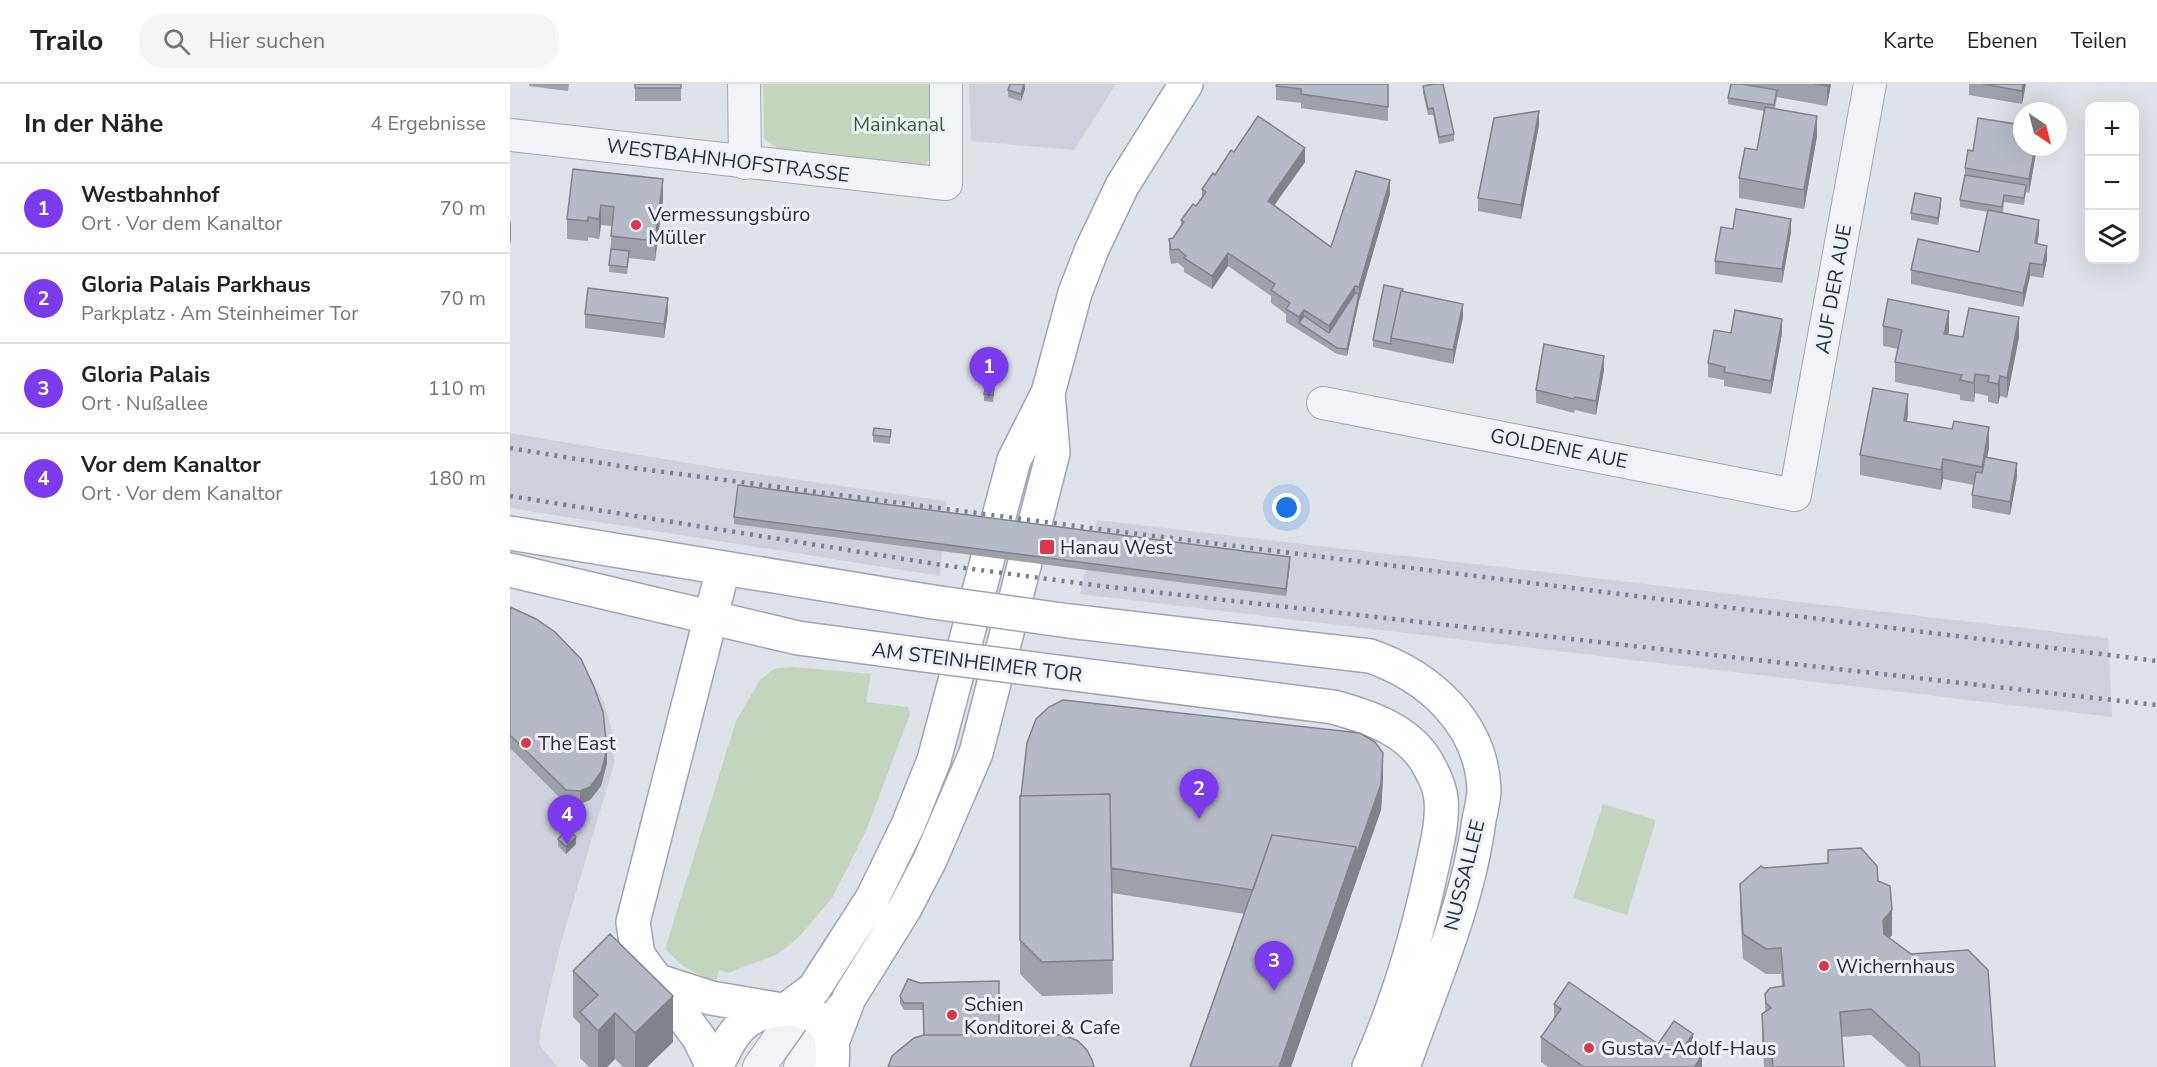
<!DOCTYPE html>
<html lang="de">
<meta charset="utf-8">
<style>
body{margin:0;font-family:"Nunito Sans",sans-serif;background:#f6f6f6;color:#222}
.controls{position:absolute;right:18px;top:18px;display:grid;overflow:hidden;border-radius:12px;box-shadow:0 6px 24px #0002}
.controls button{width:54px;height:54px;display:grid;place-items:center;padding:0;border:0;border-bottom:2px solid #e0e0e0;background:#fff;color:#222;font:30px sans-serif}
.compass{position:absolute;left:1503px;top:18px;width:54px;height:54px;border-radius:50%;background:#fff;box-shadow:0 6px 24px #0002;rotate:145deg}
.you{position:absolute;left:777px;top:424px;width:21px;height:21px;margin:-15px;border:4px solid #fff;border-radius:50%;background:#1a73e8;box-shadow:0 0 0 9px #1a73e833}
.badge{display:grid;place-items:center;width:39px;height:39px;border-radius:50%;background:#7c3aed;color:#fff;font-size:20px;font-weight:700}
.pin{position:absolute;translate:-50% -50px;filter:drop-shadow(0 2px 3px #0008)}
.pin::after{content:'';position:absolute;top:32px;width:21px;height:18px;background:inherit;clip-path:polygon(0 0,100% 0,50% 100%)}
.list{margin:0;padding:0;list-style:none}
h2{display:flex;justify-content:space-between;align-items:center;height:78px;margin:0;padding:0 24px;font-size:26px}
h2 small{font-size:20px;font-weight:400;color:#767676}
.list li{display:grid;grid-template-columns:39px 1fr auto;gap:18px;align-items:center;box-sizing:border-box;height:90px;padding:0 24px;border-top:2px solid #e0e0e0}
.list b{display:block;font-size:22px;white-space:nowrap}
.list p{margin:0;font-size:20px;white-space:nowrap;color:#767676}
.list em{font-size:20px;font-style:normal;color:#767676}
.icon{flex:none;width:33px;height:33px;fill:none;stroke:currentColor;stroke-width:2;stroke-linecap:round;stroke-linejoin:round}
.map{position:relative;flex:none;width:1647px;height:983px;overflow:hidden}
header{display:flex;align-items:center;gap:36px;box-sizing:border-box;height:84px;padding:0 30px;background:#fff;border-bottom:2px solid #e0e0e0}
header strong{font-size:28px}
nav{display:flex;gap:33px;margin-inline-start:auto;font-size:21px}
.search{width:420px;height:54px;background:#f6f6f6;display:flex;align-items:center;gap:15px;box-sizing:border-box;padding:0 21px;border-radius:24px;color:#767676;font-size:22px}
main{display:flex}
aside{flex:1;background:#fff}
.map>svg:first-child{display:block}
.built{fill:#ccd1db}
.green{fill:#c4d4bf}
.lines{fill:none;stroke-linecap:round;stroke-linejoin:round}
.minor-casing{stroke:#a3a9b3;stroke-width:34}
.major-casing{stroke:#9ca7b6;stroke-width:36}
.minor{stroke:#f1f3f7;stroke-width:32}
.major{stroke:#fff;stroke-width:33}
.rail{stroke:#768194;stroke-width:4.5;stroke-dasharray:3 6;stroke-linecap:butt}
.major-bridge-casing{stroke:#9ca7b6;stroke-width:36;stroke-linecap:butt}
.major-bridge{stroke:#fff;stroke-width:33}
.wall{fill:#9ca1aa}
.shaded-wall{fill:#7f838b}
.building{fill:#b5bbc6;stroke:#7f838b;stroke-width:1.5}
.poi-dot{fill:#da374f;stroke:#eef1f7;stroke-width:2}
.labels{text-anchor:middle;stroke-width:6;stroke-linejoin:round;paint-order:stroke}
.park-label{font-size:20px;fill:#3a5e32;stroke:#eef1f7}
.street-label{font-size:20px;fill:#263041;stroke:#eef1f7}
.poi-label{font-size:20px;fill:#263041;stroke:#eef1f7;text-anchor:start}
</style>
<header>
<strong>Trailo</strong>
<div class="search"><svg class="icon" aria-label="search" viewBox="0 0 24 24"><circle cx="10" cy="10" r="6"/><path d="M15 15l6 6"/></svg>Hier suchen</div>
<nav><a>Karte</a><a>Ebenen</a><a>Teilen</a></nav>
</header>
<main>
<aside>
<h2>In der Nähe<small>4 Ergebnisse</small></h2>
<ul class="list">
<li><span class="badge">1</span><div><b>Westbahnhof</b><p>Ort · Vor dem Kanaltor</p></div><em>70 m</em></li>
<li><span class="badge">2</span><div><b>Gloria Palais Parkhaus</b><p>Parkplatz · Am Steinheimer Tor</p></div><em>70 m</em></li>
<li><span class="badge">3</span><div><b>Gloria Palais</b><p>Ort · Nußallee</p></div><em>110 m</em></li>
<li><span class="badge">4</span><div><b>Vor dem Kanaltor</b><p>Ort · Vor dem Kanaltor</p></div><em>180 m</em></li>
</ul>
</aside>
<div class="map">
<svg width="1647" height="983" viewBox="0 0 1647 983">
<rect width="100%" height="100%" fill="#dee2e9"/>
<path class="built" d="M 459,0 L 606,0 L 564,66 L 461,57 Z
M 0,349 L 207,384 L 436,417 L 430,492 L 0,424 Z
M 587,436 L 1598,554 L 1602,633 L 570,510 Z
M 0,529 L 71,577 L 94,618 L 103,651 L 104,680 L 50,862 L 32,939 L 29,960 L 47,983 L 0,983 Z"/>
<path class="green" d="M 253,0 L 429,0 L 429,62 L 414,82 L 268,64 L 254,55 Z
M 283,583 L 361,590 L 356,618 L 398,623 L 400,630 L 356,747 L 322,814 L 289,853 L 268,870 L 218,889 L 209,886 L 206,899 L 173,882 L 155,865 L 226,637 L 250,596 L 264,585 Z
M 1093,720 L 1146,736 L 1117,831 L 1063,814 Z"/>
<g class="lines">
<g class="minor-casing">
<path id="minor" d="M 234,0 L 235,79
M 0,51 L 436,100 L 436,0
M 813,319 L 1285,411 L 1360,0
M 249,983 L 302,908
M 290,983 L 331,925"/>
</g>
<g class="major-casing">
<path id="major" d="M 0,449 L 423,518
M 0,486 L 288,554 L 414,571
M 559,537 L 860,572 C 918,592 971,638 974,705 C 974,715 971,726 969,736 C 958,821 921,903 893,983
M 540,587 L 823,623 C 860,633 902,647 920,684 C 925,693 930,705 931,715 C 933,738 927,760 922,783 C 908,850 887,920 859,983
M 148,897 L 201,914 L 266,925
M 277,925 L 304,905 L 318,883 L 362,815 L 398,741 L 424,676 L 504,376 L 538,309 L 565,209 L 582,165 L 612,102 L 676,0
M 322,959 L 339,914 L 395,824 L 420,776 L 466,669 L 543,369 L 538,309
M 203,983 L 189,954 L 128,871 L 123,838 L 213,485
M 206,983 C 214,967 222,948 237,937 C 259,921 303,919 318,946 C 324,957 323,971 322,983"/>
</g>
<use href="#minor" class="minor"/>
<use href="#major" class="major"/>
<path class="rail" d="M 0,364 L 116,383 L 589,445 L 1647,577
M 0,412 L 432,481 L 591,502 L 1647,621"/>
<g class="major-bridge-casing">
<path id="major-bridge" d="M 423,518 L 559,537
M 414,571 L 540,587"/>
</g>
<use href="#major-bridge" class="major-bridge"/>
</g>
<path class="wall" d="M 19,0 L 59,0 L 58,7 L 19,2 Z
M 125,0 L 171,0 L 171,17 L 125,17 Z
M 515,0 L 515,5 L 511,17 L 498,13 L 498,6 Z
M 878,0 L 878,37 L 791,24 L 791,19 L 766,16 L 766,2 Z
M 1236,0 L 1321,0 L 1317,22 L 1267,13 L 1265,25 L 1307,52 L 1294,125 L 1229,114 L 1229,94 L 1247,66 L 1254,27 L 1218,20 L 1218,14 Z
M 1459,0 L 1516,0 L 1512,20 L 1459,11 Z
M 913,2 L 944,50 L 944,57 L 929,60 L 923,31 L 918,31 L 913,9 Z
M 1029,41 L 1011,135 L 968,127 L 968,114 Z
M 1512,63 L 1527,63 L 1519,109 L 1516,108 L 1514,121 L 1494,118 L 1493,129 L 1529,149 L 1527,160 L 1537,175 L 1533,194 L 1520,192 L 1513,223 L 1401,200 L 1401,186 L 1469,168 L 1478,128 L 1450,123 L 1450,116 L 1455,91 L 1455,84 L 1463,67 Z
M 724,68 L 795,78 L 764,121 L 821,163 L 880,110 L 849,217 L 837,272 L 827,270 L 776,238 L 776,230 L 761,219 L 761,212 L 718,182 L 702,205 L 674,188 L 674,184 L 668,179 L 661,180 L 659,169 L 659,155 L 663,154 L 671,142 L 671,136 L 686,122 L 692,114 L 692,105 L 705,91 Z
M 63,85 L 153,115 L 145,177 L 119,174 L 117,190 L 99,188 L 102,142 L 91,141 L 89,155 L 78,153 L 78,157 L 57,155 L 57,135 Z
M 1431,121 L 1428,141 L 1401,136 L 1401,129 Z
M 1223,145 L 1281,148 L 1272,199 L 1205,190 L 1205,177 Z
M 893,207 L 953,233 L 943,280 L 863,263 L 863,256 Z
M 158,227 L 154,254 L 75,244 L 75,230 Z
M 1373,242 L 1439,247 L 1438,250 L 1453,253 L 1509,253 L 1497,314 L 1490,312 L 1488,320 L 1478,318 L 1478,312 L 1465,309 L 1464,318 L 1450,316 L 1450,311 L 1385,298 L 1385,278 L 1388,265 L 1373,262 Z
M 1221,249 L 1272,249 L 1261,310 L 1214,302 L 1214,296 L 1198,293 L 1198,279 Z
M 1094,286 L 1086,331 L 1065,326 L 1064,329 L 1026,319 L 1026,306 Z
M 474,310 L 484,310 L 483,318 L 474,317 Z
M 1398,330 L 1397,337 L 1479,363 L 1477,373 L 1507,393 L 1500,431 L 1462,424 L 1462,411 L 1464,401 L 1433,395 L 1431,406 L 1350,391 L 1350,371 Z
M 381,346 L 380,360 L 363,358 L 363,351 Z
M 224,433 L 780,480 L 776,512 L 224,440 Z
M 0,523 L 97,679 L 91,702 L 80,716 L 70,720 L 56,720 L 0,664 Z
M 873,694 L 871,726 L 781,983 L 735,830 L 602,809 L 603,910 L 532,912 L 510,890 L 510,712 Z
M 48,755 L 66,760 L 56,770 L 48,762 Z
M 1318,766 L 1368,797 L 1382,851 L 1379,854 L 1485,983 L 1397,983 L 1361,951 L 1332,953 L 1334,983 L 1254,983 L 1252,955 L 1252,930 L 1255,927 L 1255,910 L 1272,903 L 1271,890 L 1256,890 L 1233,875 L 1230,826 L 1230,800 L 1254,784 L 1318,779 Z
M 63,887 L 163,958 L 137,983 L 113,983 L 105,975 L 97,983 L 79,983 L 70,974 L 70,940 L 63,933 Z
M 398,895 L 489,951 L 414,951 L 413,926 L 394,926 L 390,919 L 390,912 Z
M 1044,920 L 1148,960 L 1183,965 L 1192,983 L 1038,983 L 1031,978 L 1031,953 L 1044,935 Z"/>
<path class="shaded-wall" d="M 514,0 L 515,5 L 511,17 L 511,10 Z
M 1317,0 L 1321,0 L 1317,22 Z
M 1513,0 L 1516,0 L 1512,20 L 1512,7 Z
M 1029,27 L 1029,41 L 1011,135 L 1011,121 Z
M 1307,32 L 1307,52 L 1294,125 L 1294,106 Z
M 1525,63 L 1527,63 L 1519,109 L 1519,95 Z
M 795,64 L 795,78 L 758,130 L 758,117 Z
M 153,95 L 153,115 L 145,177 L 145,157 Z
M 880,96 L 880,110 L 849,217 L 849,203 Z
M 1431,114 L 1431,121 L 1428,141 L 1428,134 Z
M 91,121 L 91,141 L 89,155 L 89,135 Z
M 1,135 L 1,155 L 0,161 L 0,141 Z
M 1281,135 L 1281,148 L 1272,199 L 1272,185 Z
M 1529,136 L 1529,149 L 1525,173 L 1525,159 Z
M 1537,162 L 1537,175 L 1533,194 L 1533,181 Z
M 718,169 L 718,182 L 702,205 L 702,192 Z
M 1520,179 L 1520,192 L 1513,223 L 1513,209 Z
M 845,202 L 845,216 L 819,256 L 819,242 Z
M 849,210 L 849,217 L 837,272 L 837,265 Z
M 158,214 L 158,227 L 154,254 L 154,240 Z
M 953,220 L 953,233 L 943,280 L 943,266 Z
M 794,226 L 794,239 L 789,239 L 789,233 Z
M 1439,227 L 1439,247 L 1434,269 L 1434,250 Z
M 1509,233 L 1509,253 L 1497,314 L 1497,294 Z
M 1272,235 L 1272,249 L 1261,310 L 1261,297 Z
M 1094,272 L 1094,286 L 1086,331 L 1086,317 Z
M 1465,290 L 1465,309 L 1464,318 L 1464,299 Z
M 1490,292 L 1490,312 L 1488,320 L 1488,300 Z
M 1398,310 L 1398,330 L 1394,356 L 1394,337 Z
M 1479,343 L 1479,363 L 1472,402 L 1472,383 Z
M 1433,375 L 1433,395 L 1431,406 L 1431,386 Z
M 1507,379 L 1507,393 L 1500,431 L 1500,418 Z
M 780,473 L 780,480 L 776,512 L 776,505 Z
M 97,666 L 97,679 L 91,702 L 80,716 L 70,720 L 70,707 Z
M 873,669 L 873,694 L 871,726 L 781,983 L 769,983 Z
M 66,753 L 66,760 L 56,770 L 56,763 Z
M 1382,826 L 1382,851 L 1373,861 L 1373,836 Z
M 163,912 L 163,958 L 137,983 L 125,983 L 125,949 Z
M 105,929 L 105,975 L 97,983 L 88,983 L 88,947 Z
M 1183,950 L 1183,975 L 1176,960 Z
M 1192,971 L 1192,983 L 1185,983 L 1185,982 Z"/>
<path class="building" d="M 125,0 L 171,0 L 171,4 L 125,4 Z
M 500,0 L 514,0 L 511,10 L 498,6 Z
M 767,0 L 878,0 L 878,23 L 791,10 L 791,5 L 766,2 Z
M 924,0 L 933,0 L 944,50 L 929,53 L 923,24 L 918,25 L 913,2 Z
M 1221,0 L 1231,0 L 1267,6 L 1264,21 L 1218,14 Z
M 1304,0 L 1317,0 L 1317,2 Z
M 1473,0 L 1513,0 L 1512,7 Z
M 1255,23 L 1307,32 L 1294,106 L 1229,94 L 1235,64 L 1247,66 Z
M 1029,27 L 1011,121 L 968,114 L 984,34 Z
M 748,32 L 795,64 L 758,117 L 821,163 L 846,87 L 880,96 L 849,203 L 845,202 L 819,242 L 794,226 L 789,233 L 776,225 L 780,219 L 761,206 L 765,200 L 718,169 L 702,192 L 674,174 L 676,172 L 668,165 L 661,166 L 659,155 L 663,154 L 674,138 L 671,136 L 683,120 L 686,122 L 696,108 L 692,105 L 703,89 L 705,91 L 721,66 L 724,68 Z
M 1468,34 L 1512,41 L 1512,63 L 1525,63 L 1519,95 L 1455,84 L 1458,66 L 1463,67 Z
M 63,85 L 153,95 L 145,157 L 101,152 L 104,123 L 91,121 L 89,135 L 78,133 L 78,137 L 57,135 Z
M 1455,91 L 1516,101 L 1514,114 L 1494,111 L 1492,123 L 1450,116 Z
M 1405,109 L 1431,114 L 1428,134 L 1401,129 Z
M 1226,125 L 1281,135 L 1272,185 L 1205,177 L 1211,143 L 1223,145 Z
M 1478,126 L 1529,136 L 1525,159 L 1537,162 L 1533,181 L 1520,179 L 1513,209 L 1401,186 L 1408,155 L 1469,168 Z
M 101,165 L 119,167 L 117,183 L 99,181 Z
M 874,201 L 893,205 L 892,207 L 891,207 L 881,254 L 881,260 L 863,256 Z
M 78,204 L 158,214 L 154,240 L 75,230 Z
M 891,207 L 953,220 L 943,266 L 881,254 Z
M 845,209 L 849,210 L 837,265 L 827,264 L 789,239 L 794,232 L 819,249 Z
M 1378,215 L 1439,227 L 1434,250 L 1453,253 L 1459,224 L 1509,233 L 1497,294 L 1490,292 L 1488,300 L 1478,298 L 1479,292 L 1465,290 L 1464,299 L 1450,296 L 1452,291 L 1385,278 L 1392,246 L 1373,242 Z
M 1225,226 L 1272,235 L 1261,297 L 1214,288 L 1215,283 L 1198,279 L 1204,246 L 1221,249 Z
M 1034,260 L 1094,272 L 1086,317 L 1065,313 L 1064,315 L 1026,306 Z
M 476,302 L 484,303 L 483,311 L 474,310 Z
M 1363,304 L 1398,310 L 1394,337 L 1442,345 L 1444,337 L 1479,343 L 1472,383 L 1433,375 L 1431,386 L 1350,371 Z
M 364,344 L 381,346 L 380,353 L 363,351 Z
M 1475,373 L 1507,379 L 1500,418 L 1462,411 L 1466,388 L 1472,389 Z
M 228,401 L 780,473 L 776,505 L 224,433 Z
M 0,523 L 26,535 L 45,548 L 71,575 L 84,603 L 93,628 L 97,666 L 91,688 L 80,703 L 70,707 L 56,706 L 0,651 Z
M 553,616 L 850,649 L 865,658 L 873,669 L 871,700 L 846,771 L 846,763 L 762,751 L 743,806 L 601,784 L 600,710 L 511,712 L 517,659 L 526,635 L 539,623 Z
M 600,710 L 603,876 L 532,878 L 510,856 L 510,712 Z
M 58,745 L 66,753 L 56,763 L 48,755 Z
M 762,751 L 846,763 L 769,983 L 680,983 Z
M 1351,764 L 1367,782 L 1368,797 L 1380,802 L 1382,826 L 1373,836 L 1374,850 L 1401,870 L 1458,866 L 1478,886 L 1485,983 L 1410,983 L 1409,969 L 1361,925 L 1330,928 L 1334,983 L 1263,983 L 1262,973 L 1254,967 L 1252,930 L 1261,924 L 1256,919 L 1255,910 L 1260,904 L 1274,902 L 1271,864 L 1256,865 L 1233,850 L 1230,800 L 1251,782 L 1254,784 L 1318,779 L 1318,766 Z
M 100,850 L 163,912 L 125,949 L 105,929 L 88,947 L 70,928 L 88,911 L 63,887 Z
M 398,895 L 410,899 L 489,897 L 489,951 L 414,951 L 413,919 L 394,919 L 390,912 Z
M 1059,898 L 1148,960 L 1164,937 L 1183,950 L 1176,960 L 1192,971 L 1185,982 L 1187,983 L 1074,983 L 1031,953 L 1051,925 L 1044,920 Z
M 414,951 L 554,951 L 568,957 L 577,966 L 582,976 L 584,983 L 378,983 L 382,972 L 404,954 Z"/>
<g class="poi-dot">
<circle cx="126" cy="141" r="6"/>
<rect x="529" y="455" width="16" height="16" rx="3"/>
<circle cx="16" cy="659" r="6"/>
<circle cx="1314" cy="882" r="6"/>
<circle cx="442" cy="931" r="6"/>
<circle cx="1079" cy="964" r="6"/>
</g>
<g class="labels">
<g class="park-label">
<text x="389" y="47">Mainkanal</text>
</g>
<g class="street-label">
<text transform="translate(218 76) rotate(7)" y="7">WESTBAHNHOFSTRASSE</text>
<text transform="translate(1323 205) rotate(-80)" y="7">AUF DER AUE</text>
<text transform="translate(1049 364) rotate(11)" y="7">GOLDENE AUE</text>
<text transform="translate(467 578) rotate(7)" y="7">AM STEINHEIMER TOR</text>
<text transform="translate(954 791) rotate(-76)" y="7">NUSSALLEE</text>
</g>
<g class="poi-label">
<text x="138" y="137">Vermessungsbüro<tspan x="138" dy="23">Müller</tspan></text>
<text x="550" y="470">Hanau West</text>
<text x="28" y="666">The East</text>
<text x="1326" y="889">Wichernhaus</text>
<text x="454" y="927">Schien<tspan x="454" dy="23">Konditorei &amp; Cafe</tspan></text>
<text x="1091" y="971">Gustav-Adolf-Haus</text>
</g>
</g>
</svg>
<div class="controls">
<button>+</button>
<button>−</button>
<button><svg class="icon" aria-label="layers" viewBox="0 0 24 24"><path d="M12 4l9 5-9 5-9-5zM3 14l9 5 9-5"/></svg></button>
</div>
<svg class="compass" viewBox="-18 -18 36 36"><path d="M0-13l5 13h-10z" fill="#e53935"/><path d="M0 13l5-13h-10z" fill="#767676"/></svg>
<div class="you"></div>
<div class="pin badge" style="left:479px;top:313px">1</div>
<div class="pin badge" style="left:689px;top:735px">2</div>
<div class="pin badge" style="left:764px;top:907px">3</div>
<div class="pin badge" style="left:57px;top:761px">4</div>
</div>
</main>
